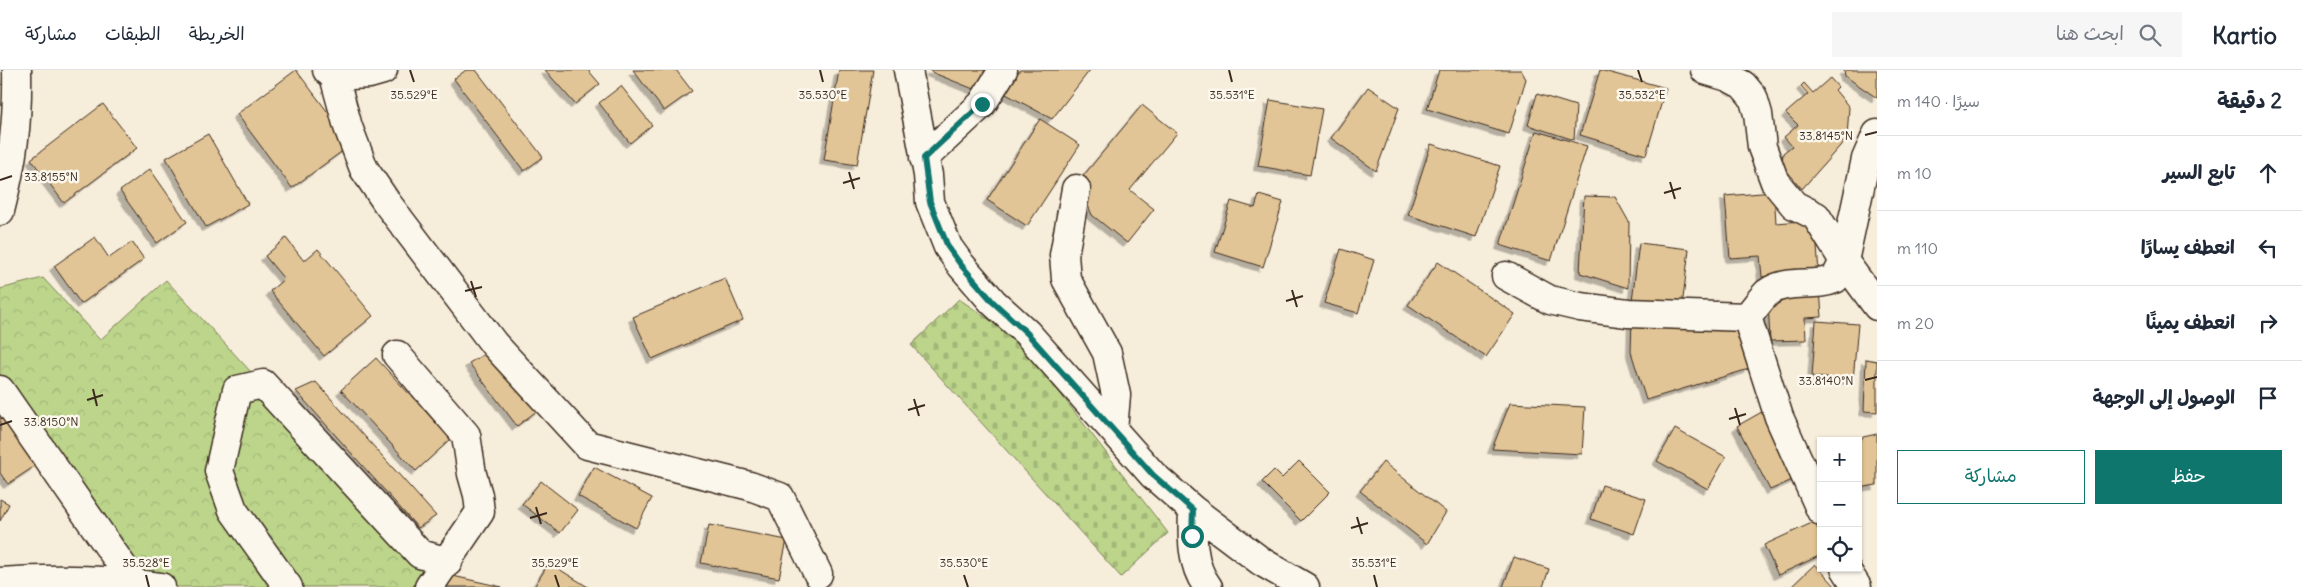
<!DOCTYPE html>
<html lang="ar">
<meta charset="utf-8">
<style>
body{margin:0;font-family:Delius,"Playpen Sans Arabic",sans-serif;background:#f6f6f7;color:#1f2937;direction:rtl}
.controls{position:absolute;right:15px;bottom:15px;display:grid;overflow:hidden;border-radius:0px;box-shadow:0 1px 4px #0004}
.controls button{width:45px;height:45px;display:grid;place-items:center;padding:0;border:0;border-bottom:1px solid #e0e1e3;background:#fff;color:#1f2937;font:25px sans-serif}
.stop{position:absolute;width:15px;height:15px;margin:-11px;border:4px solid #0f766e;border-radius:50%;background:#fff}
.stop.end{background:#0f766e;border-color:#fff;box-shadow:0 1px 5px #0008}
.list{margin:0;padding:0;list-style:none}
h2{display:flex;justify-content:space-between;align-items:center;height:65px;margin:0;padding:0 20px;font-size:21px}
h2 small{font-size:16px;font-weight:400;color:#747a83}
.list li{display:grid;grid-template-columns:32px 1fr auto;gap:15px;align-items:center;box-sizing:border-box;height:75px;padding:0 20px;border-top:1px solid #e0e1e3}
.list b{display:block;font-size:19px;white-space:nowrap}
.list em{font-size:16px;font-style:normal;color:#747a83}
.actions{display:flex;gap:10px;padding:15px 20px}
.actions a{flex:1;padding:11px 0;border:1px solid #0f766e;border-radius:0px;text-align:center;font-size:18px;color:#0f766e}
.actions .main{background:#0f766e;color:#fff}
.icon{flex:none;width:28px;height:28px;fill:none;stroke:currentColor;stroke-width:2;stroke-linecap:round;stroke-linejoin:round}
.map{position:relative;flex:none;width:1877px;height:517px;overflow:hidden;direction:ltr}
header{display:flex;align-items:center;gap:30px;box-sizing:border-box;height:70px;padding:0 25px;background:#fff;border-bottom:1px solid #e0e1e3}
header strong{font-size:24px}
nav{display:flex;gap:28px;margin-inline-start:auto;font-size:18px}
.search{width:350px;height:45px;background:#f6f6f7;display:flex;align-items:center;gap:12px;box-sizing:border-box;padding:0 18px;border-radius:0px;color:#747a83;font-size:19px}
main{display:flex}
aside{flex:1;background:#fff}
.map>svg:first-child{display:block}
.forest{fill:url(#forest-crowns);stroke:#7c8054}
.cemetery{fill:url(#cemetery-stones);stroke:#7c8054}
.building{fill:#e2c596;stroke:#3b2a1e;filter:url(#shadow)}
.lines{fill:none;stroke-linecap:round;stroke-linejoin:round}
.minor-casing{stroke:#3b2a1e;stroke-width:31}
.minor{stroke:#fbf7ec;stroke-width:28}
.route{stroke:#0f766e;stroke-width:6}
.ticks{fill:none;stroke:#3b2a1e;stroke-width:2}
.ticks-label{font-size:12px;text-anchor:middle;fill:#3b2a1e;stroke:#fbf7ec;stroke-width:5;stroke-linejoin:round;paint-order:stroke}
</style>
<header>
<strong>Kartio</strong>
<div class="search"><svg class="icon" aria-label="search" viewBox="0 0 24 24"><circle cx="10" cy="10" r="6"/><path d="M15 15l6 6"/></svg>ابحث هنا</div>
<nav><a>الخريطة</a><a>الطبقات</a><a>مشاركة</a></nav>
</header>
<main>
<aside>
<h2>2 دقيقة<small>سيرًا · 140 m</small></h2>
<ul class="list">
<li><svg class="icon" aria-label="ahead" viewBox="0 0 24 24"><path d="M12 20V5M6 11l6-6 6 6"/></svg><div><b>تابع السير</b></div><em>10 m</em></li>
<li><svg class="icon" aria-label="left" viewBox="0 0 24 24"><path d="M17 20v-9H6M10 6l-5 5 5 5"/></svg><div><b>انعطف يسارًا</b></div><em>110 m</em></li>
<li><svg class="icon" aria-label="right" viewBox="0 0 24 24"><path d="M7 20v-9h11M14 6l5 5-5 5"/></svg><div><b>انعطف يمينًا</b></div><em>20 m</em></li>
<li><svg class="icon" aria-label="arrive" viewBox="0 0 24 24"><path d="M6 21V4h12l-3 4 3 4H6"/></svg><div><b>الوصول إلى الوجهة</b></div></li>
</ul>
<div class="actions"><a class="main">حفظ</a><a>مشاركة</a></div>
</aside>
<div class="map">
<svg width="1877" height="517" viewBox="0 0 1877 517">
<defs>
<pattern id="forest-crowns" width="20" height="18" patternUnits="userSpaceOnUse" patternTransform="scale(1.25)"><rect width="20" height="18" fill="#bcd58b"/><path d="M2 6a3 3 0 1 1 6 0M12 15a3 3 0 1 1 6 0" fill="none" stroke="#a2b778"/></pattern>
<pattern id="cemetery-stones" width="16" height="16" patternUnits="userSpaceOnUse" patternTransform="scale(1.25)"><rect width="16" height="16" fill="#bcd58b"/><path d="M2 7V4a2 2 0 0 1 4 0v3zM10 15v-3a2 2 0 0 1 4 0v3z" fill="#a2b778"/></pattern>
<filter id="shadow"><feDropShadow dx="-4.5" dy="4.5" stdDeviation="0" flood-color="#0004"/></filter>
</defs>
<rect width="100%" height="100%" fill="#f6eddb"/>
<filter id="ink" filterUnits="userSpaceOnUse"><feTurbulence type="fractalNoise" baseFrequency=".02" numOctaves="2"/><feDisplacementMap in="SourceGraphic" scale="10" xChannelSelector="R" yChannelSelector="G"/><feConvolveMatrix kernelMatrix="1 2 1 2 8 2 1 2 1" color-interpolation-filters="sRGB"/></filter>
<g filter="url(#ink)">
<path class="forest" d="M 43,208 L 100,270 L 166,210 L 434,500 L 415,517 L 104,517 L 107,500 L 0,332 L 0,219 Z"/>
<path class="cemetery" d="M 959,229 L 1019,270 L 1168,463 L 1121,507 L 911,275 Z"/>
<path class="building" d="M 296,0 L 352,74 L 292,118 L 237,44 Z
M 466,0 L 476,0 L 543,87 L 524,101 L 454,9 Z
M 545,0 L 588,0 L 600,14 L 575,34 Z
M 633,0 L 676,0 L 692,21 L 664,41 Z
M 839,0 L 873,0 L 857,95 L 824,90 Z
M 931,0 L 985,0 L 976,20 L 931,2 Z
M 1020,0 L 1090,0 L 1052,49 L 1004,23 Z
M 1439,0 L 1521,0 L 1526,9 L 1509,64 L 1427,39 Z
M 1600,0 L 1666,18 L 1646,85 L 1580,65 Z
M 1844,0 L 1877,0 L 1877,28 L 1845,6 Z
M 1830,8 L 1838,17 L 1835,20 L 1849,37 L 1847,68 L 1802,119 L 1782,95 L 1783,83 L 1792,76 L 1784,67 L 1798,55 L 1786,43 L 1808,24 L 1801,16 L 1804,13 L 1813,23 Z
M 621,16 L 652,55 L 630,73 L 599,33 Z
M 1368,17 L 1399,38 L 1376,101 L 1331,68 Z
M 1537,24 L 1576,36 L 1574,70 L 1528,55 Z
M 1270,30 L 1322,39 L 1310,105 L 1258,96 Z
M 103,34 L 137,78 L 64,133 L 31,89 Z
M 1142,35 L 1177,63 L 1130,120 L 1154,139 L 1127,173 L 1092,145 L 1078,112 Z
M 1040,49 L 1080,75 L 1027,156 L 987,130 Z
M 1536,61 L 1587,76 L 1551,191 L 1500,175 Z
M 208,64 L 248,134 L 206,157 L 166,88 Z
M 1431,74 L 1500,96 L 1476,167 L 1408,145 Z
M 150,99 L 187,152 L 157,173 L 120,121 Z
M 1774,122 L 1776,153 L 1815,150 L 1819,203 L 1762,207 L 1760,186 L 1730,188 L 1725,126 Z
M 1259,125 L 1283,132 L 1263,197 L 1215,182 L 1231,131 L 1255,138 Z
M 1584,126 L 1615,127 L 1629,152 L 1628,218 L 1580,203 Z
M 95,167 L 109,188 L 132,172 L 144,189 L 81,234 L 54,196 Z
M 286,168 L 304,191 L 318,179 L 373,246 L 324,286 L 270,221 L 284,209 L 265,186 Z
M 1639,173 L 1689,179 L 1682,237 L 1632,231 Z
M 1341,179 L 1374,190 L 1358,243 L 1324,233 Z
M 1438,192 L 1515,244 L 1486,287 L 1408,235 Z
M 725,208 L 743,250 L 652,289 L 633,247 Z
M 1820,219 L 1822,247 L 1805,248 L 1806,270 L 1770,271 L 1768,230 Z
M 1632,249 L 1735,252 L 1749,299 L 1646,330 L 1631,282 Z
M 1816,251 L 1858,254 L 1853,310 L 1812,307 Z
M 493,279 L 542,337 L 517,356 L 469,293 Z
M 376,288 L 451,369 L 416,401 L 341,320 Z
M 1866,289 L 1877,291 L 1877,342 L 1864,341 Z
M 316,312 L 436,446 L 418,458 L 296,321 Z
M 1510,333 L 1585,337 L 1582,384 L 1492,379 Z
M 1767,339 L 1801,406 L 1770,420 L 1737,356 Z
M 0,344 L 35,396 L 8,414 L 0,403 Z
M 1675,359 L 1726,387 L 1708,419 L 1657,391 Z
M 1877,364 L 1877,415 L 1858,418 L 1858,374 L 1863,367 Z
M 1299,391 L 1330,422 L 1301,451 L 1262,412 L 1274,400 L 1282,408 Z
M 1383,392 L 1446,442 L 1427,474 L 1360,421 Z
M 594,397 L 652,428 L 636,458 L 578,426 Z
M 541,411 L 578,440 L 560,463 L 522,434 Z
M 1602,415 L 1646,429 L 1634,464 L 1591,449 Z
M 0,429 L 9,434 L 0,451 Z
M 1814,452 L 1821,465 L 1821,485 L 1778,505 L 1764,475 Z
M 709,455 L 787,470 L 779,508 L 701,493 Z
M 1514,487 L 1549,499 L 1543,517 L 1503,517 Z
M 549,493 L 588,517 L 534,517 Z
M 1815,494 L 1836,517 L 1791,517 Z
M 444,504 L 502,517 L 441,517 Z"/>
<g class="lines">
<g class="minor-casing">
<path id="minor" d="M 327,0 L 334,6 L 369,4 L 383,0
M 908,0 L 928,105 L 930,132 L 948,177 L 961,195 L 993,232 L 1027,263 L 1153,405 L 1193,440 L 1262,492 L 1305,517
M 1705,0 L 1728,7 L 1743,15 L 1753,27 L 1758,44 L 1762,77 L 1775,112 L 1794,135 L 1816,146 L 1844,191 L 1835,209 C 1814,218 1786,208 1767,223 C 1760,230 1753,240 1747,247 L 1779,347 L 1821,441
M 334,6 L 348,57 L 364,99 L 387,133 L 494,274 L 587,375 L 750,416 L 780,427 L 818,504
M 1877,64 L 1866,89 L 1844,191 L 1877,236
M 924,88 L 982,34 L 1003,0
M 1076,119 L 1064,185 L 1066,209 L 1107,283 L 1116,325 L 1113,360
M 0,141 C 13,90 18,53 17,0
M 1506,206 L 1550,230 L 1580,237 L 1628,243 L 1747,247
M 397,285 L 466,365 L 472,404 L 478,425 L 480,442 L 429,517
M 0,320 L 134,513
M 1193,440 C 1192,465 1191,496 1208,517
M 1845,498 L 1857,517
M 0,512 C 53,508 108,509 161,517
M 288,517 L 233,440 L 219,401 L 237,320 L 263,314 L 420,484 L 448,492"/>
</g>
<use href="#minor" class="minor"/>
</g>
</g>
<g class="lines" filter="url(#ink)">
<path class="route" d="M 982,34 L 924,88 L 930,132 L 948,177 L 961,195 L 993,232 L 1027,263 L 1153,405 L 1193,440 L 1192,466"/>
</g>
<path class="ticks" d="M 410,0 L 414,12M 820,0 L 823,12M 1229,0 L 1232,12M 1638,0 L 1642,12M 1865,65 L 1877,62M 849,102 L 854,119M 0,110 L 12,106M 1670,112 L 1675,129M 843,113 L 860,108M 1664,123 L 1681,118M 471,211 L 476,227M 1292,220 L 1297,237M 465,221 L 482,217M 1286,231 L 1303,226M 1865,310 L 1877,307M 93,319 L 97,336M 914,329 L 919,346M 87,330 L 103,325M 1735,338 L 1740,355M 908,340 L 925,335M 1729,349 L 1746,344M 0,355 L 12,351M 536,437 L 541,454M 1357,447 L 1362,464M 530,448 L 547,443M 1351,458 L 1368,453M 146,505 L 149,517M 555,505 L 559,517M 964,505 L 968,517M 1374,505 L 1377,517"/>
<g class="ticks-label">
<text x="414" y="29">35.529°E</text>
<text x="823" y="29">35.530°E</text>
<text x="1232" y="29">35.531°E</text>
<text x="1642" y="29">35.532°E</text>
<text x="1826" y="70">33.8145°N</text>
<text x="51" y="111">33.8155°N</text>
<text x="1826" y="315">33.8140°N</text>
<text x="51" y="356">33.8150°N</text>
<text x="146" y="497">35.528°E</text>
<text x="555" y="497">35.529°E</text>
<text x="964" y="497">35.530°E</text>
<text x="1374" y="497">35.531°E</text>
</g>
</svg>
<div class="controls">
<button>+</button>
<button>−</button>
<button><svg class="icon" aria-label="locate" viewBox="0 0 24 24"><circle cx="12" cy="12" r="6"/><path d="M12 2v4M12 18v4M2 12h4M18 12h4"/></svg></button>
</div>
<div class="stop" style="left:1192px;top:466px"></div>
<div class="stop end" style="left:982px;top:34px"></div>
</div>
</main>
